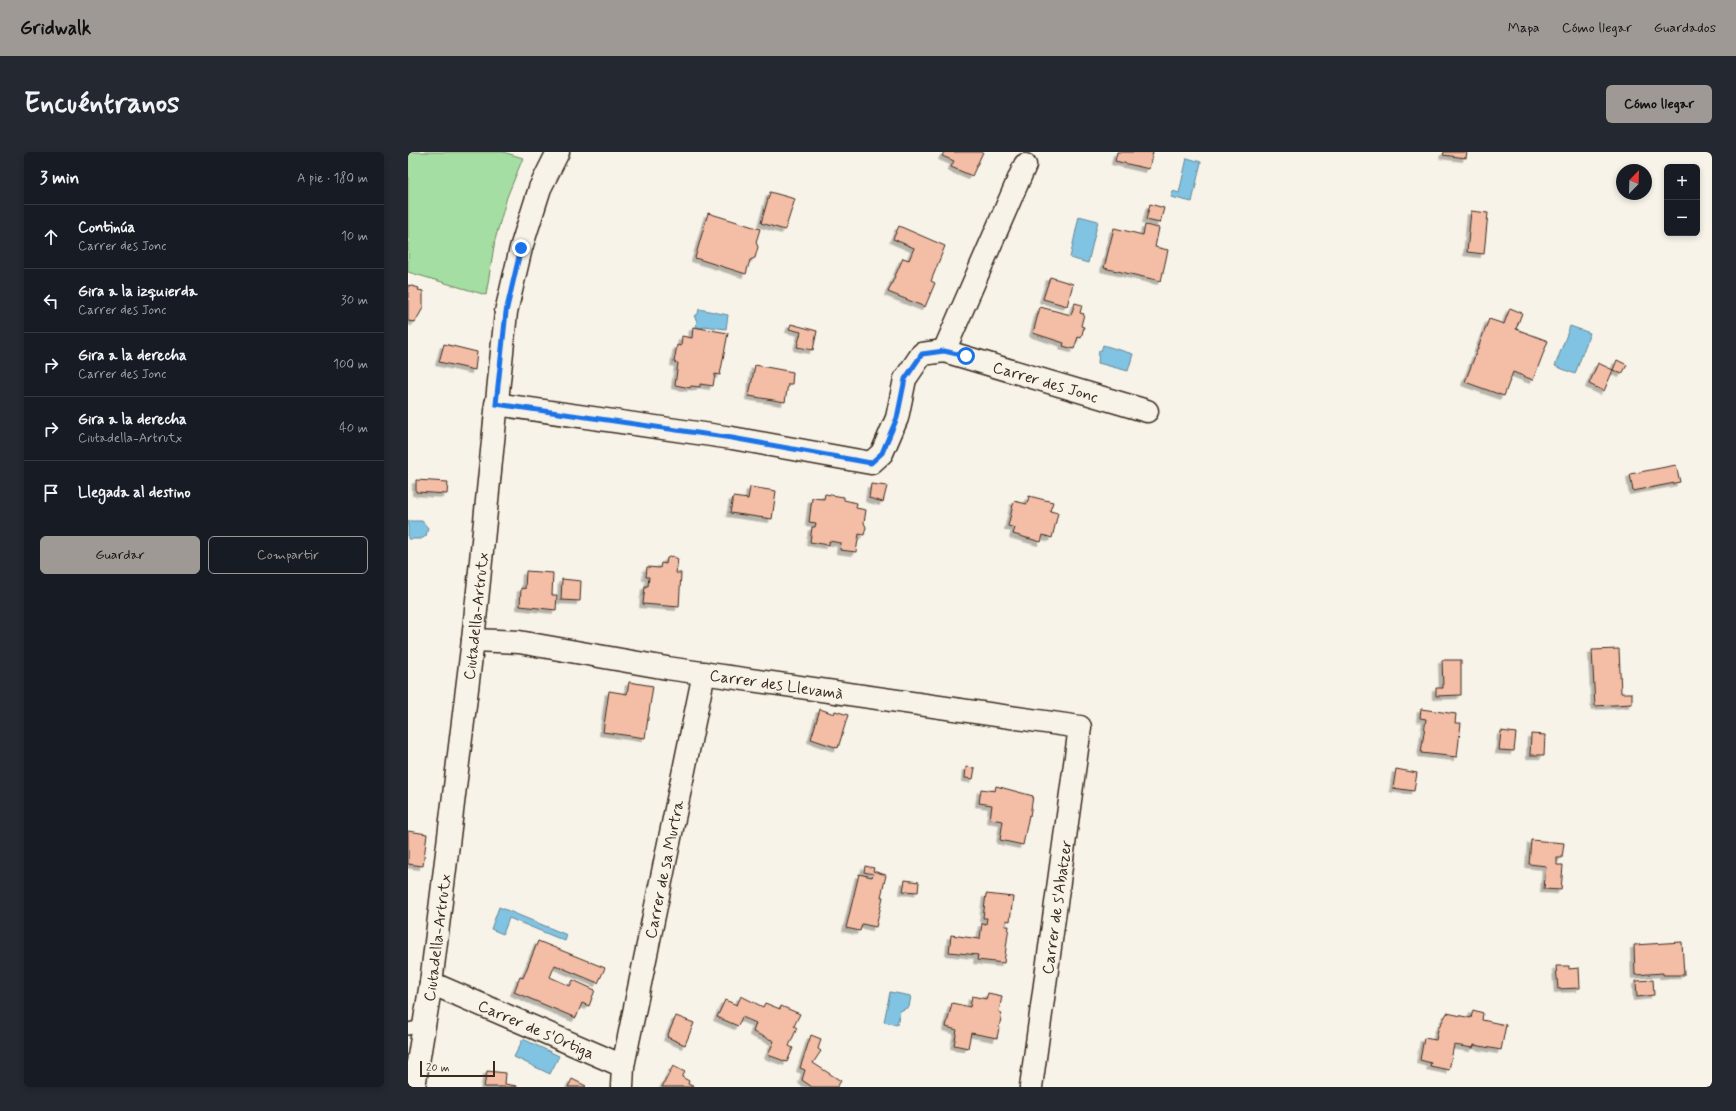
<!DOCTYPE html>
<html lang="es">
<meta charset="utf-8">
<style>
body{margin:0;font-family:Mynerve,sans-serif;background:#242831;color:#f1f3f6}
.controls{position:absolute;right:12px;top:12px;display:grid;overflow:hidden;border-radius:6px;box-shadow:0 2px 6px #0003}
.controls button{width:36px;height:36px;display:grid;place-items:center;padding:0;border:0;border-bottom:1px solid #363941;background:#171b24;color:#f1f3f6;font:20px sans-serif}
.compass{position:absolute;left:1208px;top:12px;width:36px;height:36px;border-radius:50%;background:#171b24;box-shadow:0 2px 6px #0003;rotate:23deg}
.scale{position:absolute;left:12px;bottom:10px;width:75px;box-sizing:border-box;padding-left:4px;border:2px solid #3b2a1e;border-top:0;font-size:11px;line-height:14px;white-space:nowrap;color:#3b2a1e;-webkit-text-stroke:3px #f7f3e8;paint-order:stroke}
.stop{position:absolute;width:12px;height:12px;margin:-9px;border:3px solid #1a73e8;border-radius:50%;background:#fff}
.stop.end{background:#1a73e8;border-color:#fff;box-shadow:0 1px 4px #0008}
.list{margin:0;padding:0;list-style:none}
h2{display:flex;justify-content:space-between;align-items:center;height:52px;margin:0;padding:0 16px;font-size:17px}
h2 small{font-size:13px;font-weight:400;color:#9ea1a6}
.list li{display:grid;grid-template-columns:26px 1fr auto;gap:12px;align-items:center;box-sizing:border-box;height:64px;padding:0 16px;border-top:1px solid #363941}
.list b{display:block;font-size:15px;white-space:nowrap}
.list p{margin:0;font-size:13px;white-space:nowrap;color:#9ea1a6}
.list em{font-size:13px;font-style:normal;color:#9ea1a6}
.actions{display:flex;gap:8px;padding:12px 16px}
.actions a{flex:1;padding:9px 0;border:1px solid #9f9995;border-radius:6px;text-align:center;font-size:14px;color:#9f9995}
.actions .main{background:#9f9995;color:#111}
.icon{flex:none;width:22px;height:22px;fill:none;stroke:currentColor;stroke-width:2;stroke-linecap:round;stroke-linejoin:round}
.map{position:relative;flex:none;width:1304px;height:935px;overflow:hidden;border-radius:6px}
header{display:flex;align-items:center;gap:24px;box-sizing:border-box;height:56px;padding:0 20px;background:#9f9995;color:#111}
header strong{font-size:19px}
nav{display:flex;gap:22px;margin-inline-start:auto;font-size:14px}
.intro{display:flex;align-items:center;justify-content:space-between;box-sizing:border-box;height:96px;padding:0 24px}
h1{margin:0;font-size:28px}
.button{padding:10px 18px;border-radius:6px;background:#9f9995;color:#111;font-size:14px;font-weight:700}
main{display:flex;gap:24px;padding:0 24px}
aside{flex:1;background:#171b24;border-radius:6px;box-shadow:0 2px 6px #0003}
.map>svg:first-child{display:block}
.green{fill:#a4dea3;stroke:#708460}
.water{fill:#81c3e2;stroke:#658694}
.building{fill:#f3bda6;stroke:#3b2a1e;filter:url(#shadow)}
.lines{fill:none;stroke-linecap:round;stroke-linejoin:round}
.service-casing{stroke:#3b2a1e;stroke-width:14}
.minor-casing{stroke:#3b2a1e;stroke-width:25}
.secondary-casing{stroke:#3b2a1e;stroke-width:25}
.service{stroke:#f7f3e8;stroke-width:11}
.minor{stroke:#f7f3e8;stroke-width:22}
.secondary{stroke:#f7f3e8;stroke-width:22}
.route{stroke:#1a73e8;stroke-width:5}
.labels{text-anchor:middle;stroke-width:3;stroke-linejoin:round;paint-order:stroke}
.street-label{font-size:16px;fill:#3b2a1e;stroke:#f7f3e8}
</style>
<header>
<strong>Gridwalk</strong>
<nav><a>Mapa</a><a>Cómo llegar</a><a>Guardados</a></nav>
</header>
<div class="intro"><h1>Encuéntranos</h1><a class="button">Cómo llegar</a></div>
<main>
<aside>
<h2>3 min<small>A pie · 180 m</small></h2>
<ul class="list">
<li><svg class="icon" aria-label="ahead" viewBox="0 0 24 24"><path d="M12 20V5M6 11l6-6 6 6"/></svg><div><b>Continúa</b><p>Carrer des Jonc</p></div><em>10 m</em></li>
<li><svg class="icon" aria-label="left" viewBox="0 0 24 24"><path d="M17 20v-9H6M10 6l-5 5 5 5"/></svg><div><b>Gira a la izquierda</b><p>Carrer des Jonc</p></div><em>30 m</em></li>
<li><svg class="icon" aria-label="right" viewBox="0 0 24 24"><path d="M7 20v-9h11M14 6l5 5-5 5"/></svg><div><b>Gira a la derecha</b><p>Carrer des Jonc</p></div><em>100 m</em></li>
<li><svg class="icon" aria-label="right" viewBox="0 0 24 24"><path d="M7 20v-9h11M14 6l5 5-5 5"/></svg><div><b>Gira a la derecha</b><p>Ciutadella-Artrutx</p></div><em>40 m</em></li>
<li><svg class="icon" aria-label="arrive" viewBox="0 0 24 24"><path d="M6 21V4h12l-3 4 3 4H6"/></svg><div><b>Llegada al destino</b></div></li>
</ul>
<div class="actions"><a class="main">Guardar</a><a>Compartir</a></div>
</aside>
<div class="map">
<svg width="1304" height="935" viewBox="0 0 1304 935">
<defs>
<filter id="shadow"><feDropShadow dx="-3.5" dy="3.5" stdDeviation="0" flood-color="#0004"/></filter>
</defs>
<rect width="100%" height="100%" fill="#f7f3e8"/>
<filter id="ink" filterUnits="userSpaceOnUse"><feTurbulence type="fractalNoise" baseFrequency=".025" numOctaves="2"/><feDisplacementMap in="SourceGraphic" scale="8" xChannelSelector="R" yChannelSelector="G"/><feConvolveMatrix kernelMatrix="1 2 1 2 8 2 1 2 1" color-interpolation-filters="sRGB"/></filter>
<g filter="url(#ink)">
<path class="green" d="M 0,0 L 95,0 L 115,6 L 99,45 L 87,88 L 78,143 L 0,120 Z"/>
<path class="water" d="M 779,6 L 793,10 L 784,50 L 763,45 L 765,39 L 771,41 Z
M 671,64 L 690,69 L 680,111 L 662,106 Z
M 291,157 L 320,163 L 318,177 L 296,174 L 296,176 L 288,175 L 289,169 L 286,164 L 290,162 Z
M 1162,174 L 1182,181 L 1167,222 L 1147,214 Z
M 695,193 L 725,202 L 720,219 L 690,211 L 691,198 L 693,199 Z
M 0,369 L 14,369 L 20,376 L 18,384 L 13,387 L 0,387 Z
M 91,755 L 159,783 L 157,789 L 101,766 L 95,782 L 83,777 Z
M 482,840 L 503,844 L 501,855 L 492,859 L 489,873 L 476,870 Z
M 115,887 L 151,904 L 142,922 L 106,905 Z"/>
<path class="building" d="M 536,0 L 575,0 L 564,24 L 543,15 L 546,9 L 534,4 Z
M 709,0 L 745,0 L 741,17 L 707,9 Z
M 1036,0 L 1059,0 L 1058,6 L 1035,3 Z
M 362,40 L 387,47 L 377,78 L 353,71 Z
M 742,52 L 756,56 L 752,71 L 738,68 Z
M 1063,59 L 1080,61 L 1076,102 L 1059,100 Z
M 300,61 L 352,77 L 348,90 L 350,95 L 347,106 L 342,108 L 338,122 L 287,106 Z
M 737,73 L 751,76 L 747,95 L 760,98 L 753,129 L 696,116 L 706,76 L 735,83 Z
M 491,74 L 537,94 L 523,129 L 527,131 L 517,155 L 480,140 L 495,106 L 501,108 L 506,96 L 485,87 Z
M 642,125 L 665,132 L 659,154 L 635,147 Z
M 0,133 L 11,136 L 10,138 L 15,139 L 15,156 L 7,170 L 0,169 Z
M 667,151 L 674,153 L 672,161 L 676,162 L 673,174 L 676,175 L 673,186 L 670,185 L 666,197 L 655,194 L 656,191 L 625,181 L 632,155 L 663,163 Z
M 1102,156 L 1114,161 L 1108,177 L 1140,189 L 1125,228 L 1105,220 L 1096,244 L 1057,230 L 1081,167 L 1096,172 Z
M 383,172 L 409,179 L 405,198 L 389,195 L 393,180 L 381,177 Z
M 285,175 L 320,181 L 312,223 L 307,222 L 305,234 L 292,232 L 292,235 L 283,234 L 282,236 L 267,233 L 270,211 L 266,210 L 269,193 L 273,194 L 274,184 L 284,186 Z
M 36,192 L 69,200 L 67,218 L 31,210 Z
M 1209,208 L 1219,213 L 1214,222 L 1205,218 Z
M 1190,211 L 1205,218 L 1196,239 L 1181,232 Z
M 347,213 L 385,220 L 384,232 L 380,232 L 377,250 L 341,244 Z
M 1268,313 L 1272,330 L 1225,339 L 1222,322 Z
M 8,328 L 40,330 L 39,342 L 8,340 Z
M 463,332 L 479,334 L 475,350 L 461,346 Z
M 342,335 L 368,339 L 364,367 L 322,361 L 325,345 L 340,347 Z
M 417,342 L 436,345 L 436,348 L 449,351 L 448,356 L 458,358 L 456,371 L 458,375 L 456,383 L 451,382 L 448,400 L 432,398 L 433,391 L 421,389 L 421,393 L 402,390 L 404,375 L 407,375 L 408,371 L 401,370 L 404,346 L 416,347 Z
M 621,344 L 645,350 L 642,359 L 650,361 L 644,386 L 635,383 L 633,390 L 605,382 L 607,376 L 600,374 L 606,349 L 619,352 Z
M 264,404 L 270,407 L 268,421 L 273,421 L 271,455 L 235,452 L 237,434 L 240,434 L 241,425 L 238,425 L 239,415 L 252,416 L 253,411 L 258,412 L 259,406 Z
M 118,419 L 145,421 L 144,443 L 149,443 L 148,458 L 112,454 L 113,436 L 117,437 Z
M 154,427 L 173,429 L 172,449 L 153,448 Z
M 1211,497 L 1213,541 L 1224,541 L 1224,552 L 1187,554 L 1184,498 Z
M 1034,508 L 1053,508 L 1053,543 L 1028,544 L 1028,536 L 1035,536 Z
M 221,530 L 245,534 L 237,586 L 195,580 L 201,539 L 219,542 Z
M 412,557 L 426,562 L 427,559 L 440,563 L 430,596 L 403,587 Z
M 1013,557 L 1048,562 L 1047,571 L 1053,571 L 1049,605 L 1013,601 L 1018,567 L 1012,566 Z
M 1093,579 L 1108,581 L 1106,599 L 1091,598 Z
M 1123,582 L 1137,583 L 1136,603 L 1122,603 Z
M 558,615 L 567,616 L 565,627 L 557,626 Z
M 988,617 L 1009,621 L 1006,639 L 985,636 Z
M 588,634 L 625,644 L 622,664 L 621,663 L 615,693 L 592,688 L 595,669 L 582,667 L 584,653 L 571,651 L 573,637 L 587,639 Z
M 0,679 L 19,682 L 15,714 L 0,712 Z
M 1123,688 L 1156,691 L 1154,706 L 1149,706 L 1149,713 L 1155,713 L 1153,738 L 1136,737 L 1138,714 L 1121,712 Z
M 457,714 L 466,716 L 465,719 L 478,723 L 473,745 L 475,745 L 468,775 L 454,772 L 452,779 L 438,776 L 451,722 L 464,725 L 465,722 L 456,720 Z
M 497,728 L 511,730 L 510,740 L 495,739 Z
M 578,742 L 605,745 L 602,769 L 598,768 L 597,774 L 601,774 L 596,811 L 569,808 L 570,803 L 541,800 L 543,783 L 572,787 L 574,771 L 578,772 L 579,766 L 575,766 Z
M 130,789 L 197,816 L 190,831 L 147,813 L 142,825 L 162,834 L 165,828 L 187,838 L 181,854 L 174,851 L 168,866 L 106,840 L 112,825 L 115,826 Z
M 1274,790 L 1276,823 L 1255,823 L 1255,821 L 1227,823 L 1226,793 Z
M 1148,814 L 1161,814 L 1161,817 L 1171,816 L 1172,836 L 1150,837 Z
M 1245,828 L 1246,843 L 1229,845 L 1228,829 Z
M 580,841 L 594,844 L 591,860 L 594,861 L 589,886 L 563,881 L 560,896 L 546,893 L 549,878 L 538,875 L 544,851 L 562,855 L 564,844 L 578,847 Z
M 333,844 L 355,855 L 357,851 L 372,857 L 373,854 L 392,862 L 386,874 L 389,876 L 381,894 L 385,896 L 379,910 L 360,903 L 366,889 L 345,880 L 348,871 L 334,865 L 330,874 L 309,865 L 317,848 L 329,853 Z
M 1065,858 L 1075,861 L 1074,868 L 1098,873 L 1093,898 L 1066,893 L 1065,896 L 1046,893 L 1041,918 L 1022,914 L 1023,911 L 1012,908 L 1016,886 L 1028,888 L 1030,877 L 1039,861 L 1063,866 Z
M 268,864 L 286,871 L 277,893 L 259,885 Z
M 403,883 L 413,887 L 410,897 L 413,899 L 405,911 L 433,929 L 429,935 L 404,935 L 394,928 L 397,918 L 392,916 Z
M 265,914 L 277,920 L 274,925 L 281,929 L 280,932 L 287,935 L 254,935 Z
M 79,919 L 98,921 L 97,932 L 109,934 L 109,935 L 76,935 Z
M 164,927 L 178,934 L 177,935 L 160,935 Z"/>
<g class="lines">
<g class="service-casing">
<path id="service" d="M 0,877 L 17,873"/>
</g>
<g class="minor-casing">
<g id="minor">
<path d="M 536,199 L 617,13"/>
<path id="s1" d="M 88,252 L 324,286 L 463,311 L 474,301 L 489,266 L 497,227 L 514,202 L 536,199 L 739,259"/>
<path id="s2" d="M 65,488 L 111,490 L 259,516 L 672,575 L 623,935"/>
<path id="s3" d="M 23,831 L 215,914 L 214,935"/>
<path id="s4" d="M 215,914 L 296,521"/>
</g>
</g>
<g class="secondary-casing">
<g id="secondary">
<path id="s5" d="M 6,935 L 23,831 L 65,488 L 98,160 L 113,96 L 132,36 L 150,0"/>
</g>
</g>
<use href="#service" class="service"/>
<use href="#minor" class="minor"/>
<use href="#secondary" class="secondary"/>
</g>
</g>
<g class="lines" filter="url(#ink)">
<path class="route" d="M 113,96 L 98,160 L 88,252 L 324,286 L 463,311 L 474,301 L 489,266 L 497,227 L 514,202 L 536,199 L 558,204"/>
</g>
<g class="labels">
<g class="street-label">
<text dy="6" stroke="none"><textPath href="#s1" startOffset="631">Carrer des Jonc</textPath></text>
<text dy="6" stroke="none"><textPath href="#s5" startOffset="475">Ciutadella-Artrutx</textPath></text>
<text dy="6" stroke="none"><textPath href="#s2" startOffset="307">Carrer des Llevamà</textPath></text>
<text dy="6" stroke="none"><textPath href="#s4" startOffset="201">Carrer de sa Murtra</textPath></text>
<text transform="translate(648 755) rotate(-82)" y="6">Carrer de s'Abatzer</text>
<text dy="6" stroke="none"><textPath href="#s5" startOffset="151">Ciutadella-Artrutx</textPath></text>
<text dy="6" stroke="none"><textPath href="#s3" startOffset="115">Carrer de s'Ortiga</textPath></text>
</g>
</g>
</svg>
<div class="controls">
<button>+</button>
<button>−</button>
</div>
<svg class="compass" viewBox="-18 -18 36 36"><path d="M0-13l5 13h-10z" fill="#e53935"/><path d="M0 13l5-13h-10z" fill="#9ea1a6"/></svg>
<div class="scale">20 m</div>
<div class="stop" style="left:558px;top:204px"></div>
<div class="stop end" style="left:113px;top:96px"></div>
</div>
</main>
